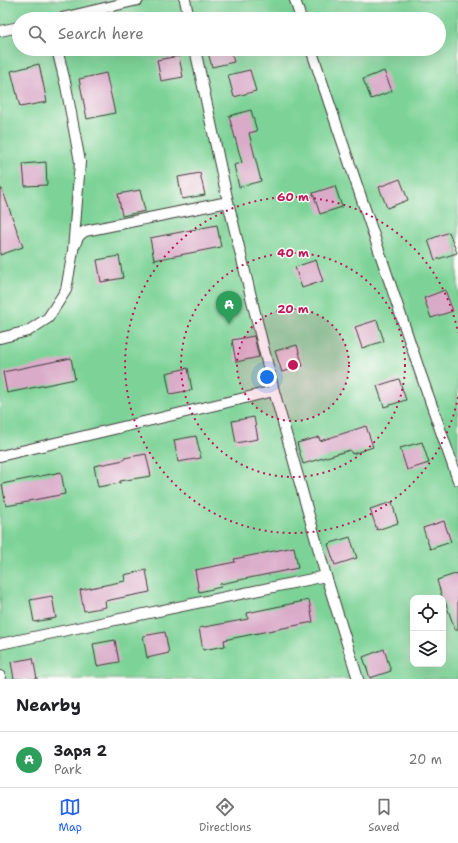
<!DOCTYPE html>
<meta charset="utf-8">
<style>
body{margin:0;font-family:"Shantell Sans",sans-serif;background:#f6f6f6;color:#202124}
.controls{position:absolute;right:12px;bottom:12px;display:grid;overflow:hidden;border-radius:8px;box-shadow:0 4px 16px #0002}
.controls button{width:36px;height:36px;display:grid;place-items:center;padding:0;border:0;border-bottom:1px solid #e0e0e0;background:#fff;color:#202124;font:20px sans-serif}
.you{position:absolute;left:267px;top:377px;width:14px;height:14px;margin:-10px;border:3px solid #fff;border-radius:50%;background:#1a73e8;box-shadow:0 0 0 6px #1a73e833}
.badge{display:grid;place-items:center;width:26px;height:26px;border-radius:50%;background:#2563eb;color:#fff;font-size:13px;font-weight:700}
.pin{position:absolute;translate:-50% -33px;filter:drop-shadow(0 1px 2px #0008)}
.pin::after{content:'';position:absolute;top:21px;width:14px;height:12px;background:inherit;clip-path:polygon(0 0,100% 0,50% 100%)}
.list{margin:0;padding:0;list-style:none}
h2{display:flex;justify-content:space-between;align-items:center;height:52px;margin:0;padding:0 16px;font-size:17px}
h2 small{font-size:13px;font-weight:400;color:#757577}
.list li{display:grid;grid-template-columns:26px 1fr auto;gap:12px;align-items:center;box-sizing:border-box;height:56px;padding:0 16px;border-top:1px solid #e0e0e0}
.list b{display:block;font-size:15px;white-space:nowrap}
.list p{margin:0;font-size:13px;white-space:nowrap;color:#757577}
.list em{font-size:13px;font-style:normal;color:#757577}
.icon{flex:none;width:22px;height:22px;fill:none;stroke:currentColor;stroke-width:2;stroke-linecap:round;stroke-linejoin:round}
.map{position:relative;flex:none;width:458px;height:679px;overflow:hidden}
.search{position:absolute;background:#fff;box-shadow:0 4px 16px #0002;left:12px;right:12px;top:12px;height:44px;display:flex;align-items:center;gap:10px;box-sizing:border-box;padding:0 14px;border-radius:22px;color:#757577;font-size:15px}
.sheet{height:108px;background:#fff}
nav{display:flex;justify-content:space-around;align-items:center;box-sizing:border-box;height:56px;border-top:1px solid #e0e0e0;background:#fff;font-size:11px;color:#757577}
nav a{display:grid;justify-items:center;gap:2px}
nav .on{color:#2563eb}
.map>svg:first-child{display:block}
.green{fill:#7dd397;stroke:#4c785a;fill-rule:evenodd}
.building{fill:#daabc9}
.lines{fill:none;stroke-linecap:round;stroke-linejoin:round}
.service-casing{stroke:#3c3b38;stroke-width:12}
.service{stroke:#fff;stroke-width:10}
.ring{fill:none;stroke:#c2185b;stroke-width:2;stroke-dasharray:2 4}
.centre{fill:#c2185b;stroke:#fdfcf7;stroke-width:2}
.ring-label{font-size:12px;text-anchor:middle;font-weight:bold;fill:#c2185b;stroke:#fdfcf7;stroke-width:3;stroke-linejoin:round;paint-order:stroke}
</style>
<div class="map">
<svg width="458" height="679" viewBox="0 0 458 679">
<rect width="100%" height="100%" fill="#fdfcf7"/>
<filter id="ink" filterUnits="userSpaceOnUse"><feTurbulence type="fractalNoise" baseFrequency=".025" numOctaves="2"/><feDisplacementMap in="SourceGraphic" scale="8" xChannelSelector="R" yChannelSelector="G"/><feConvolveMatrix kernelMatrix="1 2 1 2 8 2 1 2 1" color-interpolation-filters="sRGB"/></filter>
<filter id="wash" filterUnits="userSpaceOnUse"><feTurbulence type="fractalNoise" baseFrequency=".012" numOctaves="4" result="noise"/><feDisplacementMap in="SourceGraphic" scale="16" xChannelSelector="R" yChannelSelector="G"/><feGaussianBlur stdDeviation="0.9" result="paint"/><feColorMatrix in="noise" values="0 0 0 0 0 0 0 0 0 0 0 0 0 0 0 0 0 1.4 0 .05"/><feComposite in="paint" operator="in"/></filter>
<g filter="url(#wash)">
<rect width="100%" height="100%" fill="#f1edd6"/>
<path class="green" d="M 0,0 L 458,0 L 458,679 L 0,679 ZM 19,19 L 439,19 L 439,49 L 19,49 ZM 413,598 L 443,598 L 443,664 L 413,664 Z"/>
<g id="blocks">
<path class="building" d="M 207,49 L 230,49 L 234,62 L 212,67 Z
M 179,56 L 183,77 L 161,81 L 157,60 Z
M 39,64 L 47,102 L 20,107 L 11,71 Z
M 250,70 L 256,91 L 234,97 L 228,75 Z
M 384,71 L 392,91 L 371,99 L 363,79 Z
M 106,73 L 115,113 L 87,119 L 79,79 Z
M 251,110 L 257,131 L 249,133 L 261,181 L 239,187 L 234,165 L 242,163 L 229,116 Z
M 46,162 L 47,185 L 25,186 L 23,164 Z
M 200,173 L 205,195 L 182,199 L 178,177 Z
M 400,179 L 408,200 L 387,208 L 379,187 Z
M 335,186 L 342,207 L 320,214 L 313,193 Z
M 0,189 L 2,189 L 23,247 L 0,255 Z
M 140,190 L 145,211 L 122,216 L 118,194 Z
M 217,225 L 221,247 L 154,260 L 150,238 Z
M 449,232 L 457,253 L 435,260 L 428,240 Z
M 119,256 L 123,278 L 101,282 L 97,260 Z
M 316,260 L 323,281 L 302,288 L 295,267 Z
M 445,290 L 453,311 L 431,318 L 424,298 Z
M 377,320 L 384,341 L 362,348 L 355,327 Z
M 254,336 L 259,357 L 236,362 L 232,340 Z
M 297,345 L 303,366 L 282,372 L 275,351 Z
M 71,358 L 75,379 L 7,393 L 3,372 Z
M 188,368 L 192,390 L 170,394 L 166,373 Z
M 399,379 L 406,400 L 384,407 L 377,386 Z
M 254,417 L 258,439 L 236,443 L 232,421 Z
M 366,426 L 373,447 L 352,454 L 350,450 L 303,464 L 297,443 L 319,437 L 320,441 Z
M 196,436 L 201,458 L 178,462 L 174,440 Z
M 422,442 L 429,463 L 407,470 L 400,448 Z
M 146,454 L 151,476 L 120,481 L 120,483 L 98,487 L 94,466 L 124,460 L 124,458 Z
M 61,472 L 65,494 L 28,501 L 28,502 L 6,506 L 2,484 Z
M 392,502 L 398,523 L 377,530 L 370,509 Z
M 444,521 L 451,542 L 430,549 L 423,528 Z
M 350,537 L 357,558 L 335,565 L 328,544 Z
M 294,547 L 298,568 L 220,584 L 221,587 L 199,592 L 195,570 L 235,562 L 234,559 Z
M 146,570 L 150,592 L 105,601 L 106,607 L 84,611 L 80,590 L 125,581 L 124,575 Z
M 458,573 L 458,630 L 455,630 L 445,601 L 443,601 L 437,580 Z
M 52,596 L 56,618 L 34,622 L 30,600 Z
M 309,600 L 313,622 L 224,640 L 225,646 L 203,650 L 199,628 L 248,619 L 247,613 Z
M 165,632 L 169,653 L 147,658 L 143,636 Z
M 115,640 L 119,662 L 97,666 L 93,644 Z
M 384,649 L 391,671 L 370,678 L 363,657 Z
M 33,658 L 37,679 L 14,679 L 11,662 Z"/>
</g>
</g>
<g filter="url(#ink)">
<use href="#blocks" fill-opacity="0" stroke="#3c3b38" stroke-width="1"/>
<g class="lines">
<g class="service-casing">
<path id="service" d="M 185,0 L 189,19
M 295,0 L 301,19
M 58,19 L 138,0
M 0,31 L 19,27
M 195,49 L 228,202 L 274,391 L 326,576 L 358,679
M 311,49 L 420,372 L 458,480
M 75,245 C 77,238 79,235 85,231 L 228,202
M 0,338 L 28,331 L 48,318 L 66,290 L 73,251 L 80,162 L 66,86 L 57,49
M 0,456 L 274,391
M 0,644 L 326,576
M 0,676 L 1,679"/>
</g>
<use href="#service" class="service"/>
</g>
</g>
<circle cx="293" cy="365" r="56" fill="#c2185b" fill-opacity=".12"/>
<g class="ring">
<circle cx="293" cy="365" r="56"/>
<circle cx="293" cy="365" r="112"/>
<path d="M458 397A168 168 0 1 1 458 333"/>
</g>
<circle cx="293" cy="365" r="6" class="centre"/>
<g class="ring-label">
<text x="293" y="201">60 m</text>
<text x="293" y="257">40 m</text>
<text x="293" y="313">20 m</text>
</g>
</svg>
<div class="controls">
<button><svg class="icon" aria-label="locate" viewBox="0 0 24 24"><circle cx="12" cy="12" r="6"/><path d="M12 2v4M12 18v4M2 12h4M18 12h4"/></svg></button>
<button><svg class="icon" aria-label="layers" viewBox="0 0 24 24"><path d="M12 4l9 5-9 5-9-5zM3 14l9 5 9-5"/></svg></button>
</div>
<div class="you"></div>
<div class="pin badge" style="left:229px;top:324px;background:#2e9e5b">A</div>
<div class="search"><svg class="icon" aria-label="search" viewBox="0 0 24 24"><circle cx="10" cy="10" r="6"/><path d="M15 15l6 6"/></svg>Search here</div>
</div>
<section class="sheet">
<h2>Nearby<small></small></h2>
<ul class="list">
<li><span class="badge" style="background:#2e9e5b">A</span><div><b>Заря 2</b><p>Park</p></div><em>20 m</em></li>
</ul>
</section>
<nav>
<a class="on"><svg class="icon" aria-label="map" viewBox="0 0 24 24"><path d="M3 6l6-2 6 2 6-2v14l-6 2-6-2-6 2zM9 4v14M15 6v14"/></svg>Map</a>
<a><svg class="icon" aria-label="directions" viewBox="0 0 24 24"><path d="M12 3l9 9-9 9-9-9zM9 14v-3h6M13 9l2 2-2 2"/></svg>Directions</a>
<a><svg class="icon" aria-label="saved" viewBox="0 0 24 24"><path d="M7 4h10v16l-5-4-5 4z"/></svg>Saved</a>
</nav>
